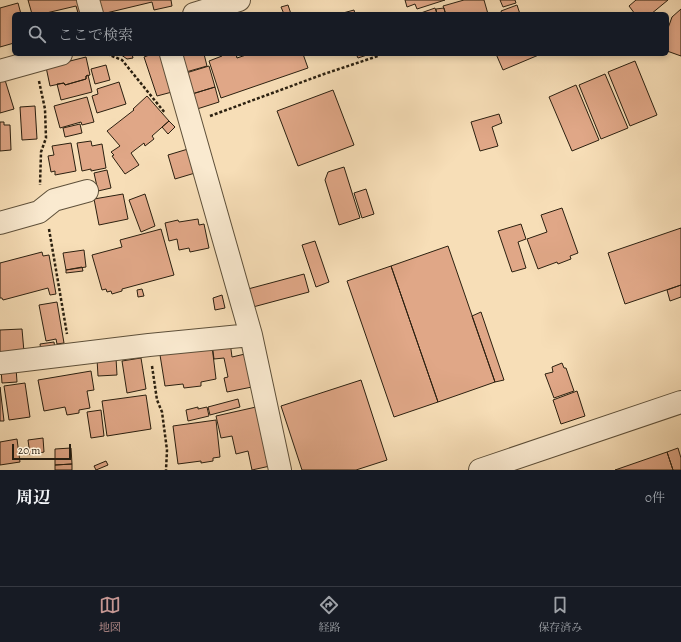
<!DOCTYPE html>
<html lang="ja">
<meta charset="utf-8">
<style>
body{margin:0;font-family:Alegreya,"Noto Serif JP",serif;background:#242831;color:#f1f3f6}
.scale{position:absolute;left:12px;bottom:10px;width:59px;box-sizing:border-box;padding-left:4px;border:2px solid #2b2010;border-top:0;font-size:11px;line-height:14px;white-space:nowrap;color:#2b2010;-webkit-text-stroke:3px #faead0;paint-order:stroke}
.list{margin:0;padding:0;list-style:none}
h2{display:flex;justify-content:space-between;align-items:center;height:52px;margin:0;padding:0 16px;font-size:17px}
h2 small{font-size:13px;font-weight:400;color:#9ea1a6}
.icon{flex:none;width:22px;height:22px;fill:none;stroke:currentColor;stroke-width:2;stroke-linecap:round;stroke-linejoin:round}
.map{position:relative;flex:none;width:681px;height:470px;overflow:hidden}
.search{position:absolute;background:#171b24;box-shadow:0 2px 6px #0003;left:12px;right:12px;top:12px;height:44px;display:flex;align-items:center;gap:10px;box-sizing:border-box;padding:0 14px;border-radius:6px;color:#9ea1a6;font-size:15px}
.sheet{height:116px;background:#171b24}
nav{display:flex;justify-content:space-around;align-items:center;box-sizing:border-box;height:56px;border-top:1px solid #363941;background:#171b24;font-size:11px;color:#9ea1a6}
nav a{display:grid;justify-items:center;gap:2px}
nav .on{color:#c59692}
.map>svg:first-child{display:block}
.building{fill:#e0a787;stroke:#2b2010}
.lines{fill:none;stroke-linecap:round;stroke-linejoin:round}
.minor-casing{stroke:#5e503a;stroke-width:24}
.tertiary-casing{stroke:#5e503a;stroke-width:24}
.path{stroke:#2b2010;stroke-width:2.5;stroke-dasharray:3 2;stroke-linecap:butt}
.minor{stroke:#faead0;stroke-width:22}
.tertiary{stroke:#faead0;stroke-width:22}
</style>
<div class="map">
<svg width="681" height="470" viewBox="0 0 681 470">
<rect width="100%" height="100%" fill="#f7deb7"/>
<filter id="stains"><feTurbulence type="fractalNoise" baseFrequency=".005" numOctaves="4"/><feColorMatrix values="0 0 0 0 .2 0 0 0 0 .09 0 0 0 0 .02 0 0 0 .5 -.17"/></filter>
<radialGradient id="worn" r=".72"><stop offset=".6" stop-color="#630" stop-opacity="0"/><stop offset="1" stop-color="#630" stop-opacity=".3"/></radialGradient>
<path class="building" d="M 28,0 L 80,0 L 83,11 L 78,13 L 76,6 L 42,14 L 32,14 Z
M 95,0 L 171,0 L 172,6 L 154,10 L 152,2 L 102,14 Z
M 405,0 L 445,0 L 417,9 L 415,4 L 407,7 Z
M 464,0 L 484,0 L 488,14 L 446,14 L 443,6 Z
M 500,0 L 515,0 L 516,3 L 503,7 Z
M 636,0 L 668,0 L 651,14 L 635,14 L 629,6 Z
M 18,3 L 21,14 L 14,14 L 14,43 L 0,47 L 0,8 Z
M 288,5 L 291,14 L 284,14 L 281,7 Z
M 517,5 L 520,14 L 502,14 L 501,11 Z
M 435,8 L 437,14 L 418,14 Z
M 444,8 L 445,13 L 437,14 L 436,9 Z
M 681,9 L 681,56 L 667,51 L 667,31 L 672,17 Z
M 354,10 L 355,14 L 343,14 L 343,13 Z
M 120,54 L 132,54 L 133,58 L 127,59 Z
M 152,54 L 160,54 L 172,92 L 157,96 L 144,57 Z
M 182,54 L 204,54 L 207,66 L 186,72 Z
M 221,54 L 236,54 L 237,58 L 249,54 L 303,54 L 308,68 L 221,98 L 209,61 L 222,56 Z
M 356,54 L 370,54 L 358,58 Z
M 496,54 L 541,54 L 503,70 Z
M 86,57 L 90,75 L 86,76 L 86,79 L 65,85 L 64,83 L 50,86 L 46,67 Z
M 635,61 L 657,115 L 630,126 L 608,72 Z
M 106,65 L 110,80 L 95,84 L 91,69 Z
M 209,66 L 215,87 L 192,94 L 186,73 Z
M 605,74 L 628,128 L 601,139 L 579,85 Z
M 88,75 L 92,92 L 61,100 L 57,84 L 64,83 L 65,85 L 86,79 L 86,76 Z
M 5,80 L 14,109 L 0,113 L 0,81 Z
M 119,82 L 126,104 L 97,113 L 92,96 L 98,94 L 97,89 Z
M 576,85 L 599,140 L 572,151 L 549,97 Z
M 215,87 L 219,102 L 197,109 L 192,94 Z
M 333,90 L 354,145 L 298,166 L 277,111 Z
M 147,96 L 169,121 L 152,136 L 154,139 L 145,146 L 144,143 L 131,153 L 139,165 L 125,174 L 112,156 L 114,155 L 111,152 L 120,146 L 107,131 L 134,110 L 133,109 Z
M 87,97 L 94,122 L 82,125 L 81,122 L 60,128 L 54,106 Z
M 35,106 L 37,139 L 22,140 L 20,107 Z
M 499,114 L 502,123 L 492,127 L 498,146 L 480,151 L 471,122 Z
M 169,121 L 175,127 L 168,134 L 162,127 Z
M 0,122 L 4,122 L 4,125 L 10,125 L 11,150 L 0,151 Z
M 80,124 L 82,133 L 65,137 L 63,128 Z
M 91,141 L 92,146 L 102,144 L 106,168 L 91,171 L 91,169 L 82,171 L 77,143 Z
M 71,143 L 76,171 L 55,175 L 55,171 L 51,172 L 48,156 L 54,155 L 52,146 Z
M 188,149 L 195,173 L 175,179 L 168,155 Z
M 344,167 L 360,218 L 339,225 L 325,180 L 328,172 Z
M 107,170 L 111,188 L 98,191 L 94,173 Z
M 366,189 L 374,214 L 362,218 L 354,193 Z
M 123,194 L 128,219 L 99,225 L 94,199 Z
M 145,194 L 155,226 L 141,232 L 129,200 Z
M 562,208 L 578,253 L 570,256 L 571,259 L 558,264 L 557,262 L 538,269 L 527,239 L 547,232 L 541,215 Z
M 198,219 L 199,225 L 204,224 L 209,248 L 190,252 L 189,248 L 179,250 L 177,239 L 169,241 L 165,223 L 178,220 L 179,222 Z
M 521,224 L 526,239 L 518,242 L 526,268 L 512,272 L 498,231 Z
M 681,228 L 681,285 L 625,304 L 608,253 Z
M 161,229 L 174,275 L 122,289 L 122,291 L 112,294 L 111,291 L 107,292 L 106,289 L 102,290 L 92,255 L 122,247 L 120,240 Z
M 315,241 L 329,282 L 316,287 L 302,245 Z
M 448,246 L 495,382 L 438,402 L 391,266 Z
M 84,250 L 86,267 L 66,270 L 63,253 Z
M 42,252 L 43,256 L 49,255 L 56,294 L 50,295 L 48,288 L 3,300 L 2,298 L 0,298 L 0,263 Z
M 391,266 L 438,402 L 394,417 L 347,281 Z
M 82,267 L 83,271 L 66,273 L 66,270 Z
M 304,274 L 309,292 L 253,307 L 248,289 Z
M 681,285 L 681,297 L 670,301 L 667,290 Z
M 142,289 L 144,296 L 138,297 L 137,290 Z
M 222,295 L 225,308 L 215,310 L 213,298 Z
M 57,302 L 64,343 L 57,344 L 56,339 L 46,341 L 39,305 Z
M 481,312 L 504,380 L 495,382 L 472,316 Z
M 22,329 L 24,352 L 0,354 L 0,330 Z
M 54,342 L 55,349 L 41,351 L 40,344 Z
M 230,342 L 232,357 L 245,354 L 252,387 L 227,392 L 224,378 L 228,377 L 224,358 L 214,359 L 212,344 Z
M 212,346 L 216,379 L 201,382 L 201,386 L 184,388 L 183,384 L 165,386 L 160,355 Z
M 116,358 L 117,375 L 98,376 L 97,359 Z
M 141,358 L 146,389 L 127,393 L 122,361 Z
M 562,363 L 564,368 L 566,368 L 574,391 L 554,398 L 545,374 L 553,372 L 552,367 Z
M 16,368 L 17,382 L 2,383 L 1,369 Z
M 91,371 L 94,390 L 87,391 L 90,408 L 79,410 L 79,413 L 67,415 L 65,407 L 44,411 L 38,380 Z
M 361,380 L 387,460 L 356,470 L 302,470 L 281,406 Z
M 25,383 L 30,417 L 9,420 L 4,386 Z
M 0,387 L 4,421 L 0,421 Z
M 577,391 L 585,416 L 561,424 L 553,400 Z
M 146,395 L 151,429 L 107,436 L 102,401 Z
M 238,399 L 240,407 L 210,415 L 208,407 Z
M 198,407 L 198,409 L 207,407 L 209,416 L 188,421 L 186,410 Z
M 256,407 L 270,466 L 252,470 L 248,451 L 236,454 L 232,436 L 221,438 L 216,416 Z
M 101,410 L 104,436 L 91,438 L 87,412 Z
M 216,420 L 220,457 L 213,458 L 213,461 L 201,463 L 201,461 L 178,464 L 173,426 Z
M 43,438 L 44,452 L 30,455 L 28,440 Z
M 17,439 L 20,462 L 0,465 L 0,442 Z
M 71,448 L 72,464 L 55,465 L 55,449 Z
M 678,448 L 681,458 L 681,470 L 673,470 L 667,452 Z
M 667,452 L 673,470 L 615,470 Z
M 106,461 L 108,465 L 96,470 L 94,466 Z
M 72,464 L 72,470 L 55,470 L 55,465 Z"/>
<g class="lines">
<g class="minor-casing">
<path id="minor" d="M 88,0 L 92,14
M 194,14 L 239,0
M 171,54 L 251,335 L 280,470
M 0,71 L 61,54
M 0,223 L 39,212 L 54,200 L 87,191
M 0,363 L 149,345 L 251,335"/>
</g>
<g class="tertiary-casing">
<path id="tertiary" d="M 480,470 L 681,402"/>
</g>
<path class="path" d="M 107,54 L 122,60 L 165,113
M 39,81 L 45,109 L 46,138 L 41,152 L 40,185
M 210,116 L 324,74 L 378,56
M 49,229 L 67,334
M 152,366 L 157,400 L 162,412 L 167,450 L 166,470"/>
<use href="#minor" class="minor"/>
<use href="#tertiary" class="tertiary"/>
</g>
<rect width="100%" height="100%" filter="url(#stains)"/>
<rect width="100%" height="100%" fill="url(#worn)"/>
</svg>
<div class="scale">20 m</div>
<div class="search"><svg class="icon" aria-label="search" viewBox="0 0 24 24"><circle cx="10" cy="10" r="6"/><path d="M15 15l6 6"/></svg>ここで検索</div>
</div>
<section class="sheet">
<h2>周辺<small>0件</small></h2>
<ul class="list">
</ul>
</section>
<nav>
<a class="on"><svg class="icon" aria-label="map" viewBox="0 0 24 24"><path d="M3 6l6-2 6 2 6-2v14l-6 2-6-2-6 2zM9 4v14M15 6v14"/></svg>地図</a>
<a><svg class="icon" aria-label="directions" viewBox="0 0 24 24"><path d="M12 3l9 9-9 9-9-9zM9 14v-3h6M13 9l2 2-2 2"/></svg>経路</a>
<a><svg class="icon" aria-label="saved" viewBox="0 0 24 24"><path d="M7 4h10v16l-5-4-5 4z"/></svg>保存済み</a>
</nav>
